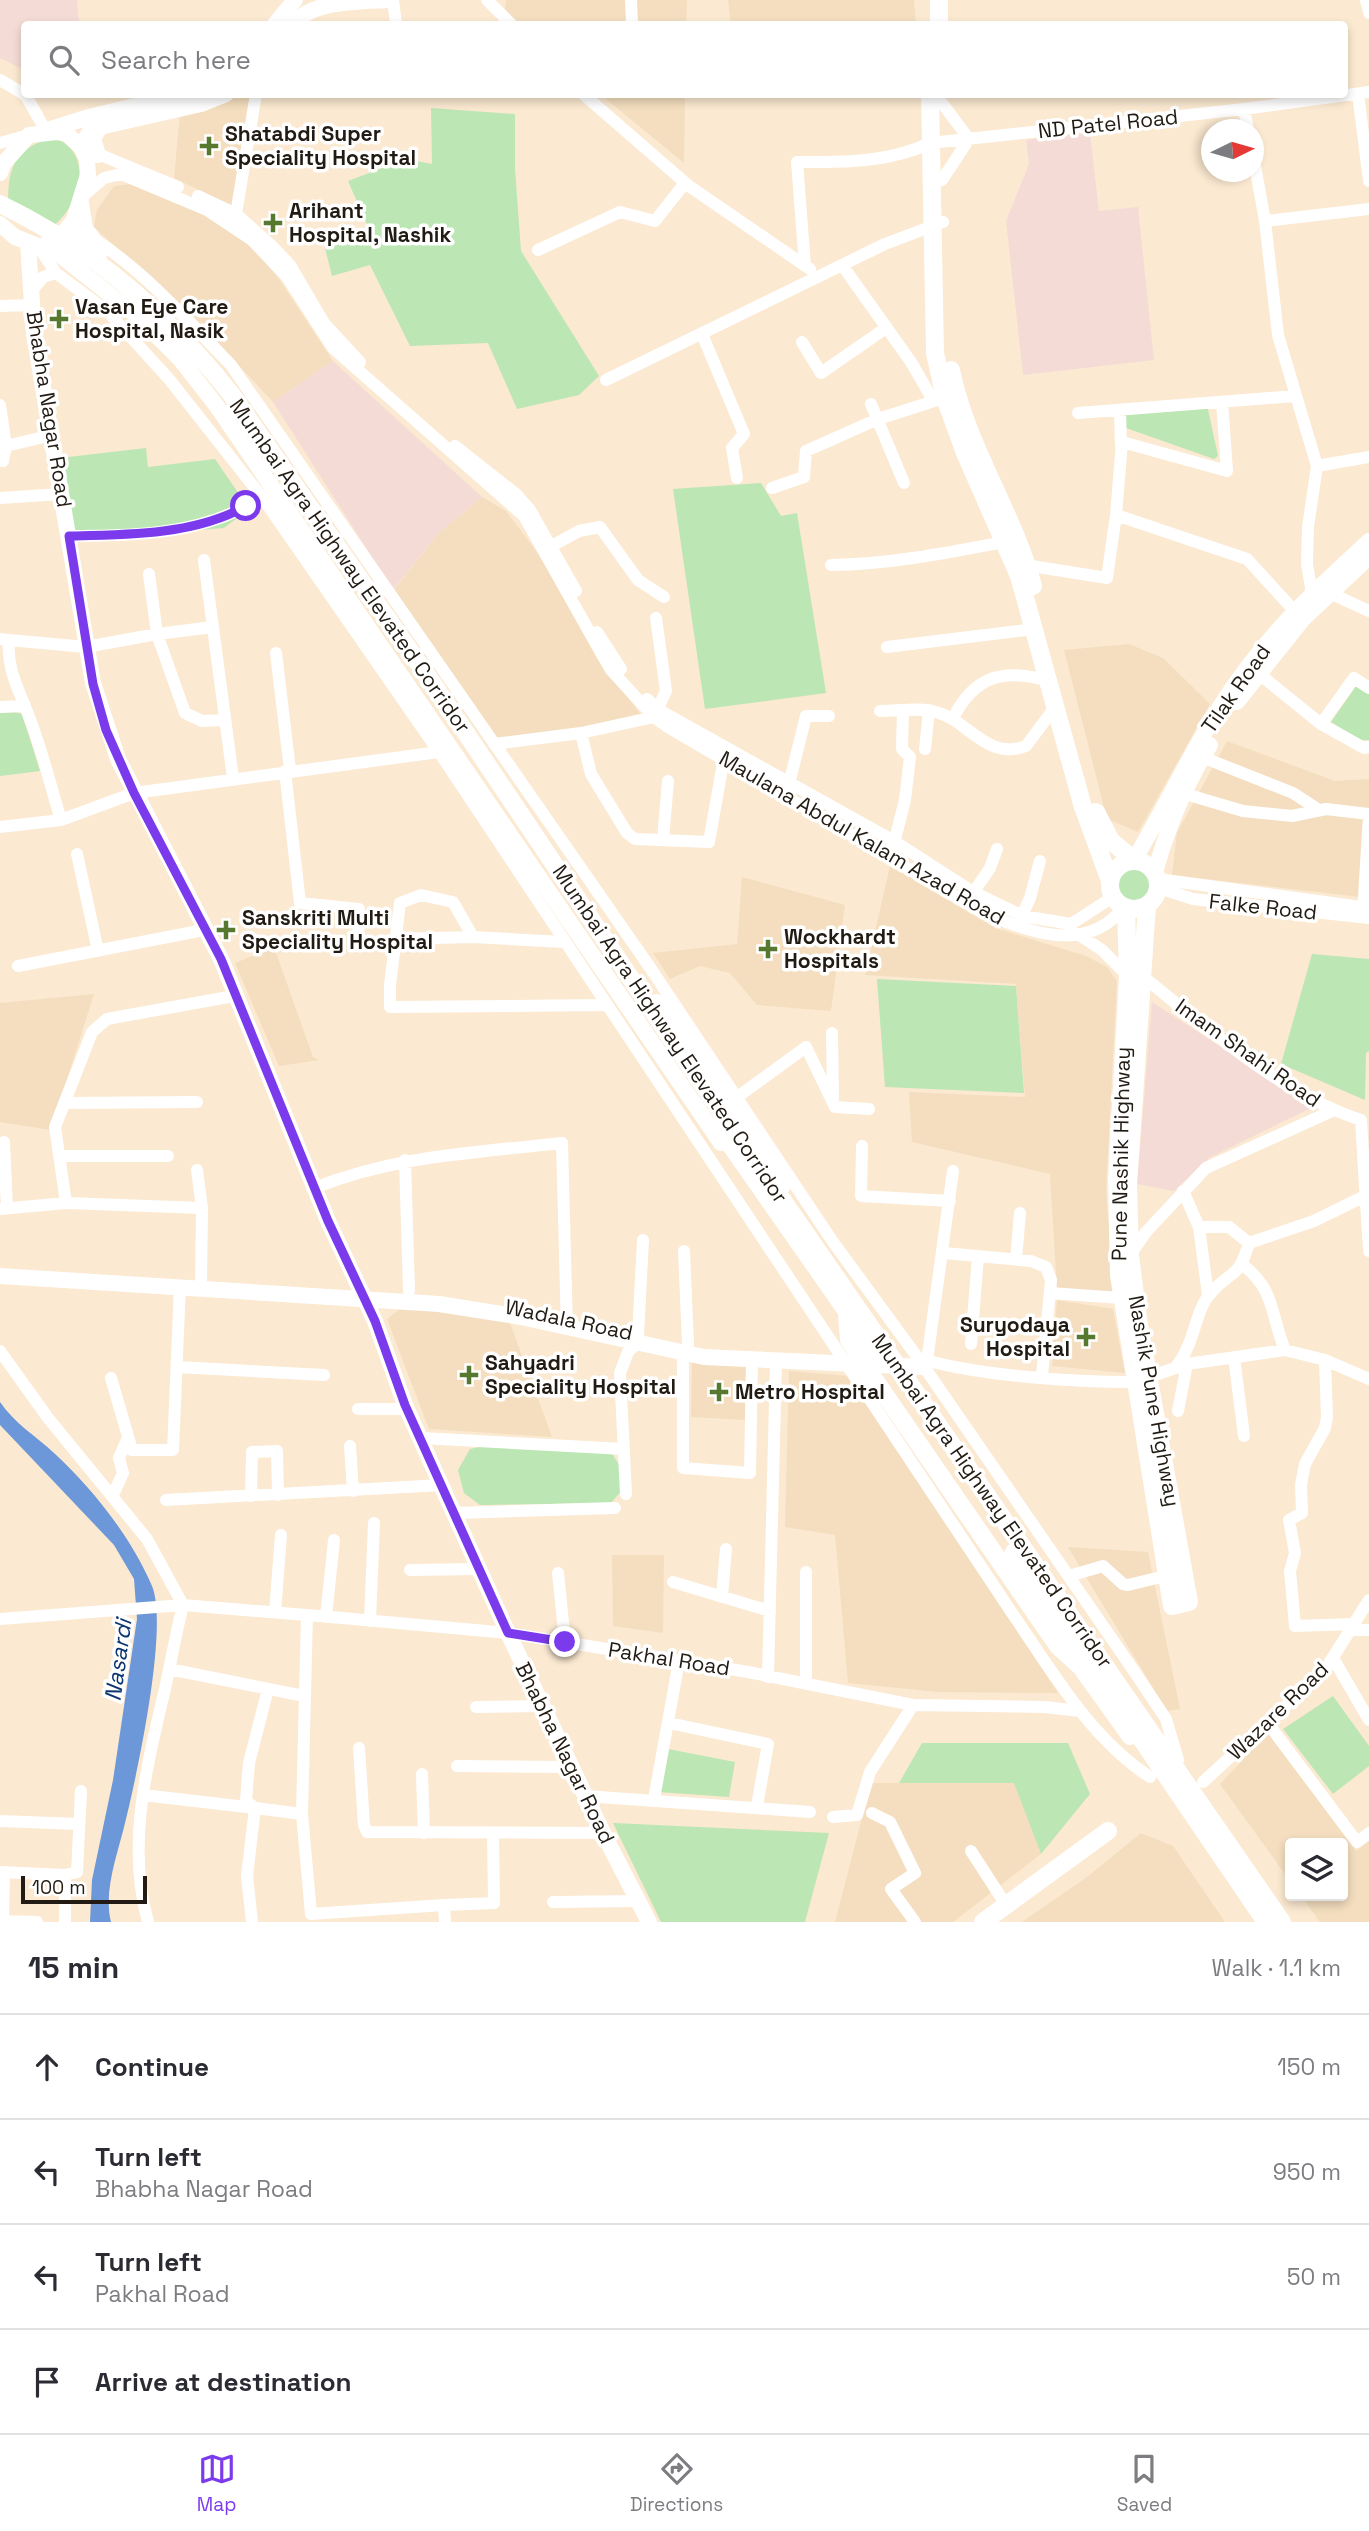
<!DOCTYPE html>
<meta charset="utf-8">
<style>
body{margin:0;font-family:"Space Grotesk",sans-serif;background:#f7f7f7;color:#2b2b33}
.controls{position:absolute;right:21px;bottom:21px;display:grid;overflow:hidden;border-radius:7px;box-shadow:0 4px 10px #0003}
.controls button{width:63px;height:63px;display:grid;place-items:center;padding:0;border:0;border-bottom:2px solid #e1e1e2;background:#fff;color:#2b2b33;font:35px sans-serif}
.compass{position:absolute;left:1201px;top:119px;width:63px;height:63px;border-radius:50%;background:#fff;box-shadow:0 4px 10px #0003;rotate:85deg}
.scale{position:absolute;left:21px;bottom:18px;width:126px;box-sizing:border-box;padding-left:7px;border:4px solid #211b13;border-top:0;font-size:19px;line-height:24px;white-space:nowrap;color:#211b13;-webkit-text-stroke:5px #fff;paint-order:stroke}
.stop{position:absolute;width:21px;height:21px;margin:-16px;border:5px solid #7c3aed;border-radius:50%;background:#fff}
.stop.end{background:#7c3aed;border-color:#fff;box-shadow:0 2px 7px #0008}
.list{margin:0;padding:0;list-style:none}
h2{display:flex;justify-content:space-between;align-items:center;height:91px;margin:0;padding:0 28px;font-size:30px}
h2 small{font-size:23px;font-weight:400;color:#7c7c81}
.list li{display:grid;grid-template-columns:46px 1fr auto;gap:21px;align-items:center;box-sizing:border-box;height:105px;padding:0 28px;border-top:2px solid #e1e1e2}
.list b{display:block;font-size:26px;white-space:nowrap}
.list p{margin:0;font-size:23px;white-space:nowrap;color:#7c7c81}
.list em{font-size:23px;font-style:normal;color:#7c7c81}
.icon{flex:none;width:38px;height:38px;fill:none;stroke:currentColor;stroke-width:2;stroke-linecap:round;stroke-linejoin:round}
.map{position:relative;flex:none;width:1369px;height:1922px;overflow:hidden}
.search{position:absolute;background:#fff;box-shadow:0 4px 10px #0003;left:21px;right:21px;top:21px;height:77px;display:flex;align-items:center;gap:18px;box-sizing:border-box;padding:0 24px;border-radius:7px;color:#7c7c81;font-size:26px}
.sheet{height:511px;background:#fff}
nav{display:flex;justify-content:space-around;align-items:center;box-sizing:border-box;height:98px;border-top:2px solid #e1e1e2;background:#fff;font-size:19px;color:#7c7c81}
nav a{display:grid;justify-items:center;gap:4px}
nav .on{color:#7c3aed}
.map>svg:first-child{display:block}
.built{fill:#f4debf}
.industrial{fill:#f5dbd6}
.green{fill:#bce6b4}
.water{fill:#6c97d8}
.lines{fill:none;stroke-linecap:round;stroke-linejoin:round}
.minor{stroke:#fff;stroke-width:12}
.major{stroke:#fff;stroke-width:16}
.highway{stroke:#fff;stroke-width:18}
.route{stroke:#7c3aed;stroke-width:9}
.poi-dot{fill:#57782f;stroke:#fff;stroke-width:2.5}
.labels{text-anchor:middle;stroke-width:7;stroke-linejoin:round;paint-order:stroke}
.street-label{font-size:21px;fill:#211b13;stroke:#fff}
.poi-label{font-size:21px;font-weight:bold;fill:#211b13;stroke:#fff;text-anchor:start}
.water-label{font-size:23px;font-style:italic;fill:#0c346f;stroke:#fff}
</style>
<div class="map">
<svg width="1369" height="1922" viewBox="0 0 1369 1922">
<rect width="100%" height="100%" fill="#fbe9d1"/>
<path class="built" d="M 506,0 L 687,0 L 686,24 L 517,24 L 505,10 Z
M 728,0 L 914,0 L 916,24 L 731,24 Z
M 243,95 L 250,95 L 232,206 L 174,178 L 180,114 Z
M 601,95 L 685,95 L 684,163 Z
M 131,184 L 221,222 L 255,251 L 277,276 L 333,361 L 273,402 L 190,313 L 94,227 L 97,210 L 114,186 Z
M 482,497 L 506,511 L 540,556 L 597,659 L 646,721 L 496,739 L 393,591 L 440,532 Z
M 1129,644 L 1163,658 L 1210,704 L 1138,832 L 1107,819 L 1064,650 Z
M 1227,741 L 1335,781 L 1369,779 L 1369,898 L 1172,875 L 1177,833 Z
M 890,866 L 995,928 L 1086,956 L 1107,967 L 1117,981 L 1106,1190 L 1114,1293 L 1057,1290 L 1050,1174 L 912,1142 L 909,1092 L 1025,1097 L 1016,984 L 865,975 Z
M 742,877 L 845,905 L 831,1011 L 757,1005 L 730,973 L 700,966 L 670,979 L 653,953 L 737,944 Z
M 274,947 L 313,1057 L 319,1060 L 279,1066 L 235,963 Z
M 94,994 L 51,1130 L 0,1122 L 0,1003 Z
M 1057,1300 L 1113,1309 L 1125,1373 L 1052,1366 Z
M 404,1306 L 509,1320 L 552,1437 L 429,1429 L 387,1319 Z
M 692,1363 L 747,1367 L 745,1420 L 691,1417 Z
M 789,1371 L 849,1376 L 1058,1693 L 938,1692 L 848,1683 L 835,1535 L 785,1527 Z
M 1068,1547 L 1148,1552 L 1180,1709 L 1167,1711 Z
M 612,1555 L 664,1555 L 663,1633 L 613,1626 Z
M 1268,1733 L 1356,1851 L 1369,1841 L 1369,1922 L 1320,1922 L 1301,1896 L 1343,1896 L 1343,1843 L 1290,1843 L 1290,1881 L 1220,1784 Z
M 871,1783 L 1015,1783 L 1041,1854 L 953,1922 L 835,1922 Z
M 1141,1833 L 1173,1846 L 1225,1922 L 1022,1922 L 1087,1877 Z"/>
<path class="industrial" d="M 0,0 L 77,0 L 79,24 L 24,24 L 24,70 L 0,58 Z
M 1090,133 L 1099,211 L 1138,207 L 1154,360 L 1023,375 L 1006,221 L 1029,164 L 1026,140 Z
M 333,361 L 482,497 L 440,532 L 393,590 L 273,402 Z
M 1152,1002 L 1313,1107 L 1209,1158 L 1174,1191 L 1137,1184 Z"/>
<path class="green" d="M 431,108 L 515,114 L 515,169 L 521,251 L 599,376 L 579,395 L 517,409 L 488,343 L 410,346 L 370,265 L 332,276 L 325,248 L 372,236 L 348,181 L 406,159 L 432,164 Z
M 55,138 C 100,156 76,219 40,234 L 9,216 C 6,176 10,146 55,138 Z
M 1207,405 L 1218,456 L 1214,459 L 1126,428 L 1126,410 Z
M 146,448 L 148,467 L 215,459 L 241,497 L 253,506 L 224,528 L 73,540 L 60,458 Z
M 761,483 L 781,516 L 797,513 L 826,693 L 705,709 L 673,489 Z
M 1359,682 L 1369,690 L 1369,740 L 1360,740 L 1331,722 Z
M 14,712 L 22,714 L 40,771 L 0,776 L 0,713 Z
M1117 886a17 17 0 1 1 34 0a17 17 0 1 1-34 0Z
M 1312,954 L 1369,959 L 1369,1051 L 1366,1053 L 1365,1100 L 1281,1064 Z
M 877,979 L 1016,986 L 1024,1093 L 885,1087 Z
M 484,1446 L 611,1452 L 621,1468 L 623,1489 L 611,1503 L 480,1505 L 464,1493 L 458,1470 L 470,1449 Z
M 1333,1696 L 1369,1746 L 1369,1766 L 1333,1794 L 1283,1729 Z
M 922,1743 L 1068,1743 L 1090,1794 L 1041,1854 L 1014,1783 L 899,1783 Z
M 668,1749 L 735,1762 L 729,1797 L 658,1792 Z
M 613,1823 L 829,1833 L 805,1922 L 661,1922 Z"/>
<path class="water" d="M 0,1402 C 14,1423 37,1437 54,1453 C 93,1489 131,1537 152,1586 C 169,1627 137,1775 125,1823 C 118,1853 103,1891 111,1922 L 90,1922 L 92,1880 L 113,1780 L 137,1619 L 134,1579 L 114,1545 L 0,1425 Z"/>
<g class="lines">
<path class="minor" d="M 393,0 L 396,24
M 487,0 L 511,24
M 631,0 L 632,24
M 1366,0 L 1369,13
M 0,80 L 24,94
M 25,94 L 46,131
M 583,94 L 689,186 L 810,269
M 1358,94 L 1369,181
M 942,103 L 969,139 L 942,180
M 1244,109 L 1248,130
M 0,143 L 29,135
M 91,151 L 178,187
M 1254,160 L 1265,221 L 1369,209
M 198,196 L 236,214 L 274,248 L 290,265 L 324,323 L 360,362
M 231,220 L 236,214 L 256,94
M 1265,221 L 1278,335 L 1317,466 L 1308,527 L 1307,564 L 1312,594
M 71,225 C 134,259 182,315 231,365 L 649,966 L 833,1242 L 918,1358 L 1134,1671 L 1166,1719 L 1178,1760
M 94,237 L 87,228 L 82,197 L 104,178 L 121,174 L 207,210 L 252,240 L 287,277 L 333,348 L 524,516 L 611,670 L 654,717 L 668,727 L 982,912 C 1028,932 1087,955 1124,907
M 38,246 L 56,273 L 107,311 L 169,379 L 262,497 L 439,752 L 1012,1613 C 1052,1671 1090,1738 1150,1777
M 538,250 L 620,212 L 655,221 L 685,183
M 842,265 L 911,362 L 933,400
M 805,266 L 797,162 C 842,162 889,163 930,143 L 1244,109 L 1369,92
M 31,292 L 43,277 L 56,273
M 0,306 L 32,305
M 702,334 L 744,434 L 732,448 L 737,478
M 802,342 L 821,373 L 886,328
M 606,380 L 885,244 L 943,222
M 871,404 L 904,483
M 0,405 L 6,446 L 52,435
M 1120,410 L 1121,445
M 1078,413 L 1295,396
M 455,446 L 516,494 L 530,510 L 576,591
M 0,461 L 3,461 L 6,446
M 1317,466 L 1369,457
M 772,488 L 804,477 L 806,451 L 878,419 L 950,396
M 0,498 L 62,494
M 1116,515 L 1122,442 L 1227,471 L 1222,402
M 69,536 C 126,536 195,535 246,506
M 548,548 L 579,531 L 600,527 L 638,580 L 664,597
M 204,560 L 233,778
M 1019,564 L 1107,578 L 1116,515 L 1247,559 L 1300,617
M 831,565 C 890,564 946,553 1004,542 L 1010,538
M 149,574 L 157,634 L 213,627
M 1330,593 L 1369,611
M 597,632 L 621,669
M 0,639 L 9,640 C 6,671 21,693 31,722 C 43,754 51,787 61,820
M 9,640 L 86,647 L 157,634 L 185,713 L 202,721 L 225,720
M 887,647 L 1035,629
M 276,653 L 290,770
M 1258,673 L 1321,724
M 1369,688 L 1354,678 L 1321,724 L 1364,748 L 1369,747
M 647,699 L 659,710 L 894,841 L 973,892 L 1023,916 L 1071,924 L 1113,897
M 0,707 L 24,706
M 880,711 C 898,711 920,707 936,712 C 969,721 987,761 1026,746 L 1056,706
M 953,718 C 975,675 1004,668 1049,681
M 581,733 L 591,774 L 627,833 L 635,839 L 709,842 L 725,752
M 494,744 L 581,733 L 654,717 L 666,691 L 656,618
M 925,749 L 929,710
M 1202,757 L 1293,793 L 1319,810
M 285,771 L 300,903 L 359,909 L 358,938
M 786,786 L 790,780 L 806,716 L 829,716
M 1182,793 L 1243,811 L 1292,816 L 1326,809 L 1369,814
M 0,827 L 61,820 L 134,793 L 439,752
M 663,840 L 668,781
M 893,847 L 905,800 L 910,757 L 902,749 L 903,711
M 77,854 L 98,951
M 1158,879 L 1369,908
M 1159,888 L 1193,899 L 1369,918
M 969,899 L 990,868 L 997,849
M 1363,914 L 1369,815
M 1020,920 L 1030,898 L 1040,861
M 1078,934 L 1102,950 L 1128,976
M 473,937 L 453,902 L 421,895 L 400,903 L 390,985 L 390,1007 L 605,1005
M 395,939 L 473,937 L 563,942
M 18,966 L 204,930
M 1141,975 C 1206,1027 1281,1094 1361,1120
M 832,1033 L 833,1099
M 736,1098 L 806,1047 L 835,1107 L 869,1109
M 64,1103 L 197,1102
M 1361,1120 L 1369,1251
M 4,1142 L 7,1208
M 862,1146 L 861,1196 L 950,1201
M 59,1156 L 168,1156
M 405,1160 L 409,1291
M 197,1170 L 202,1208
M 314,1188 C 398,1155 473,1153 562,1143 L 567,1328
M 1183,1191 L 1199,1227 L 1208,1295
M 66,1203 L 202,1208 L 201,1287
M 0,1209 L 66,1203 L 55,1127 L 92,1032 L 107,1019 L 234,996
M 1199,1227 L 1229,1227 L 1249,1243
M 684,1251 L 688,1344
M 944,1253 L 1031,1261 L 1046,1267 L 1051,1280 L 1042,1376
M 1130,1255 L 1146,1232 L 1206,1168 L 1332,1111
M 1016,1260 L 1020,1213
M 1243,1265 C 1276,1291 1270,1314 1285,1350
M 1050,1293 L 1121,1298
M 638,1335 L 643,1240
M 971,1344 L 978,1256
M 0,1351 L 48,1418 L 147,1539 L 183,1605 C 176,1633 171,1661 165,1689 C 147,1766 126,1844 148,1922
M 683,1355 L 683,1468 L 750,1473 L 752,1361
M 1234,1357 L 1244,1436
M 918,1358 C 978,1376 1072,1382 1135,1382
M 1325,1360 L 1327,1417 L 1325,1428 L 1305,1464 L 1301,1485 L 1302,1513 L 1289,1520 L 1295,1553 L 1290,1571 L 1295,1626 L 1355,1624
M 927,1361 L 953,1171
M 177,1367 L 324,1375
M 1175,1368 C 1195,1345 1195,1310 1210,1294 C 1231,1269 1238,1281 1249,1243 L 1314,1221 L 1365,1196
M 1149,1377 L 1187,1364 L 1285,1350 L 1325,1360 L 1369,1379
M 111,1378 L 132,1450 L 173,1450 L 180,1286
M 358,1409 L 408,1409
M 1178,1411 L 1187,1364
M 421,1438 L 624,1449
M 350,1446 L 353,1491
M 626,1494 L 620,1373 L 628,1352 L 636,1344
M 113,1495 L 123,1473 L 119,1458 L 128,1437
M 251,1496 L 252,1452 L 277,1451 L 278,1495
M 166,1500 L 442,1485
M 455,1513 L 615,1508
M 410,1570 L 479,1569
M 806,1572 L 806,1684
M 558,1573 L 565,1642
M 1069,1576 L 1103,1566 L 1123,1584 L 1128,1585 L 1169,1575
M 673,1582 L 770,1611
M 722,1597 L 726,1549
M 275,1612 L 281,1535
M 307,1615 L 302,1814 L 311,1914 L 444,1905 L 445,1922
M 326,1617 L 334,1540
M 0,1619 L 183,1605 L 331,1617 L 508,1633 L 748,1672 L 913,1705 L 1045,1707 L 1080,1711
M 370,1621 L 374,1523
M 1351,1630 L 1369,1630
M 1333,1658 L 1369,1720
M 169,1669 L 304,1696
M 768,1677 L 776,1362
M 268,1689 L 249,1763 L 246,1801 L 255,1808 L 302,1814
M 476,1707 L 543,1706
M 1267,1722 L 1357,1842 L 1369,1833
M 669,1723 L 768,1744 L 757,1806
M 359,1748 L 364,1825 L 367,1832 L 603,1833
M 457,1766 L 571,1767
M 422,1774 L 424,1833
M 1203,1782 L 1325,1670 L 1369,1600
M 143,1795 L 255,1808 L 247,1876 L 252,1922
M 585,1796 L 810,1812
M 654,1799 L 679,1661
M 872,1813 L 890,1822 L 915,1873 L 891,1889 L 915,1922
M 833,1817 L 857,1815 L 870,1772 L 913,1705
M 0,1821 L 79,1824
M 971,1851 L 1006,1905
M 0,1872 L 65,1875
M 553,1902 L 638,1901
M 444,1905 L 494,1903 L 493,1833
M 0,1921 L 37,1922
M 3,1921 L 4,1872
M 65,1922 L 65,1875 L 77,1872 L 81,1791"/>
<path class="major" d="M 275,24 L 295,0
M 294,24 C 312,0 359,2 388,0
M 48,130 L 89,117 L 185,94
M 81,147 L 89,133 L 100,127 L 201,104 L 226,94
M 98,155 L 93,139 L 100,127
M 0,173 L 3,164 L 29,135 L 57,132 L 67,134 L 81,147 L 87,159 L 88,175 L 74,220 L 61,236
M 0,224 L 15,237 L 38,246
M 68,230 L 99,255
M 28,243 L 34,334 L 93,683 L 118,759 L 221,959 L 328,1221 L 375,1321 L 405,1405 L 508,1633 L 603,1833 L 649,1922
M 46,244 L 137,316 L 180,359 L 216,405 L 721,1143
M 1237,702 L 1303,619 L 1369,557
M 1134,860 C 1174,793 1205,720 1254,659 C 1288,615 1328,579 1369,541
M 1155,872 C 1168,826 1185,785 1210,745
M 657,1002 L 783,1186
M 0,1276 L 439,1304 L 521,1317 L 704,1357 L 923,1367
M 1072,1656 L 1130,1737"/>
<path class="highway" d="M 939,0 L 939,24
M 930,94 L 935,353 L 945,398 L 965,453 L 1019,576 L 1083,807 L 1110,881
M 0,204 C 92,248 168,314 231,394 L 433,684 L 685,1059 L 1282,1922
M 951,370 C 966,445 1013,512 1033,586
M 1096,812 L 1111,841 L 1134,860
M1110 885a24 24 0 1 1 48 0a24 24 0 1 1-48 0Z
M 1126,908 L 1128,976 L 1117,1179 L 1119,1275 L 1172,1606 L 1189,1602 L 1138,1319 L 1130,1255 L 1128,1184 L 1147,906
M 718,1127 L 876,1353
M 847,1315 L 849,1340 L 870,1373 L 1058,1646 L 1080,1666
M 1014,1552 L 1266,1922
M 983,1922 L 1108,1831"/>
</g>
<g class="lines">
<path class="route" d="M 246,506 C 195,535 126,535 69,536 L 93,684 L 106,730 L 134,793 L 221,959 L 328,1221 L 375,1321 L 405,1405 L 508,1633 L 565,1642"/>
</g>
<g class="poi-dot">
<path d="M205.5 135.5h7v7h7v7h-7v7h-7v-7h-7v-7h7z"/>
<path d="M269.5 212.5h7v7h7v7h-7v7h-7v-7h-7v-7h7z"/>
<path d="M55.5 308.5h7v7h7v7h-7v7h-7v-7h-7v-7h7z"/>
<path d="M222.5 919.5h7v7h7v7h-7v7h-7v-7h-7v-7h7z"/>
<path d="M764.5 938.5h7v7h7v7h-7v7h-7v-7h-7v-7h7z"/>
<path d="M1082.5 1326.5h7v7h7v7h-7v7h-7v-7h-7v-7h7z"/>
<path d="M465.5 1364.5h7v7h7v7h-7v7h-7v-7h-7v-7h7z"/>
<path d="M715.5 1381.5h7v7h7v7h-7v7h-7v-7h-7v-7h7z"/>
</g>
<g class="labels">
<g class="street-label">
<text transform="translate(1108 124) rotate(-6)" y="7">ND Patel Road</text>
<text transform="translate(49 409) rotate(81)" y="7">Bhabha Nagar Road</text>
<text transform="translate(350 566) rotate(55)" y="7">Mumbai Agra Highway Elevated Corridor</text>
<text transform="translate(1236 689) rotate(-55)" y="7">Tilak Road</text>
<text transform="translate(862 838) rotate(30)" y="7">Maulana Abdul Kalam Azad Road</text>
<text transform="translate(1263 907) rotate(6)" y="7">Falke Road</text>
<text transform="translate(670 1034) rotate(56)" y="7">Mumbai Agra Highway Elevated Corridor</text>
<text transform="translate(1248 1053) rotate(35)" y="7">Imam Shahi Road</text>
<text transform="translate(1121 1154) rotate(-89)" y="7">Pune Nashik Highway</text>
<text transform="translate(569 1320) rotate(12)" y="7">Wadala Road</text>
<text transform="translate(1154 1401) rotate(80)" y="7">Nashik Pune Highway</text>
<text transform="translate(992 1501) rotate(55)" y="7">Mumbai Agra Highway Elevated Corridor</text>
<text transform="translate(669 1659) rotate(9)" y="7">Pakhal Road</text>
<text transform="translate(1278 1711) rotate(-44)" y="7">Wazare Road</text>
<text transform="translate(565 1753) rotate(64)" y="7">Bhabha Nagar Road</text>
</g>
<g class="poi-label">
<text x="225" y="141">Shatabdi Super<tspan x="225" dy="24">Speciality Hospital</tspan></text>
<text x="289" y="218">Arihant<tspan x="289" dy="24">Hospital, Nashik</tspan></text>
<text x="75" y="314">Vasan Eye Care<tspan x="75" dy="24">Hospital, Nasik</tspan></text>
<text x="242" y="925">Sanskriti Multi<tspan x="242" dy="24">Speciality Hospital</tspan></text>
<text x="784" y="944">Wockhardt<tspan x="784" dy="24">Hospitals</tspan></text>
<text x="1070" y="1332" text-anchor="end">Suryodaya<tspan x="1070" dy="24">Hospital</tspan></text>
<text x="485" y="1370">Sahyadri<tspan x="485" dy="24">Speciality Hospital</tspan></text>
<text x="735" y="1399">Metro Hospital</text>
</g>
<g class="water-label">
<text transform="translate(118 1660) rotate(-82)" y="8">Nasardi</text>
</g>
</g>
</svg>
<div class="controls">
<button><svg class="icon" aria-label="layers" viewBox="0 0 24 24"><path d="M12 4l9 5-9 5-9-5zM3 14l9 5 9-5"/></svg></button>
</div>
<svg class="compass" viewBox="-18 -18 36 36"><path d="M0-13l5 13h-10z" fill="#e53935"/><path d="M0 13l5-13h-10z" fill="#7c7c81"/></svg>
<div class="scale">100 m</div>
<div class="stop" style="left:246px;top:506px"></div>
<div class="stop end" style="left:565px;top:1642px"></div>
<div class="search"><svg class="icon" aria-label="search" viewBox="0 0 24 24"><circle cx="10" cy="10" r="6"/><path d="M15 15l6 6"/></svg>Search here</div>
</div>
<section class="sheet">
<h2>15 min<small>Walk · 1.1 km</small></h2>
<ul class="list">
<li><svg class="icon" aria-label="ahead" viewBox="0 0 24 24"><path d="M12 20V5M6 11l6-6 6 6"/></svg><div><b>Continue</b></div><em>150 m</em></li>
<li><svg class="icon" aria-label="left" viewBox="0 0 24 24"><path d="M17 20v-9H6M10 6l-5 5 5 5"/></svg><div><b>Turn left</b><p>Bhabha Nagar Road</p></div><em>950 m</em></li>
<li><svg class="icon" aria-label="left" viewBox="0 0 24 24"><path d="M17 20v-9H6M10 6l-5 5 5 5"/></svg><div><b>Turn left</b><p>Pakhal Road</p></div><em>50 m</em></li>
<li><svg class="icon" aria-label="arrive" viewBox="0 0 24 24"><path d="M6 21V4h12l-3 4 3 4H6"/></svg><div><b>Arrive at destination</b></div></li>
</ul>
</section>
<nav>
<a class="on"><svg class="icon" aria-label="map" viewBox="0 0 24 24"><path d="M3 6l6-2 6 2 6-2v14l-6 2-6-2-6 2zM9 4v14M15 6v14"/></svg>Map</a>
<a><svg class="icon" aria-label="directions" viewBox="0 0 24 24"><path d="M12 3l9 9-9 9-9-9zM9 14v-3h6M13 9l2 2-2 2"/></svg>Directions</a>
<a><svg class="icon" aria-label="saved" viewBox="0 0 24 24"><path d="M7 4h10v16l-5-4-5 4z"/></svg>Saved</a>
</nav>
